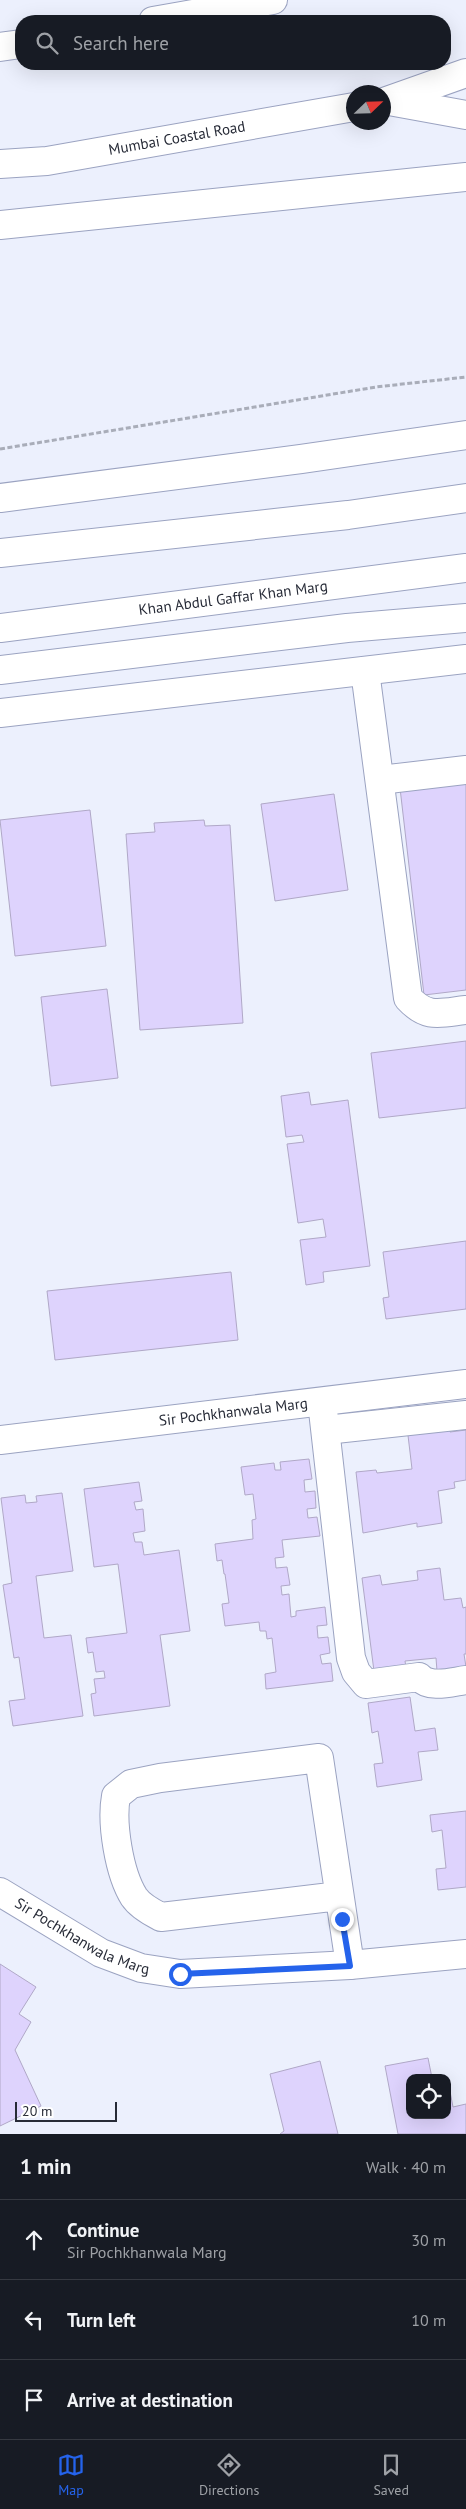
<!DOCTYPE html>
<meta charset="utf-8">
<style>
body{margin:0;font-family:"PT Sans",sans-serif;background:#20242c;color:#f1f3f6}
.controls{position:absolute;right:15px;bottom:15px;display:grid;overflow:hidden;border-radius:10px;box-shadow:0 5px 20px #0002}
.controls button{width:45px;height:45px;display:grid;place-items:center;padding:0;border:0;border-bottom:1px solid #363941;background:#171b24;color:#f1f3f6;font:25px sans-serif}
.compass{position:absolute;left:346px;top:85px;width:45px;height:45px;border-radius:50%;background:#171b24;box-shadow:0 5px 20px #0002;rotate:67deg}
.scale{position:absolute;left:15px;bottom:12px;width:102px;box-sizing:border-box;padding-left:5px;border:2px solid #272b37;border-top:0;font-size:14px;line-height:18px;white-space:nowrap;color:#272b37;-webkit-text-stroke:4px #fff;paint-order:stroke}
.stop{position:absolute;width:15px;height:15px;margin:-11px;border:4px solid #2563eb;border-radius:50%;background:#fff}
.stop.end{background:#2563eb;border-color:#fff;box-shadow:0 1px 5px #0008}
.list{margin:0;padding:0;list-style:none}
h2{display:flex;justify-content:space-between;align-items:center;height:65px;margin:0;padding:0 20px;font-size:21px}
h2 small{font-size:16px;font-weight:400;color:#9ea1a6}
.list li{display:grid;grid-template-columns:32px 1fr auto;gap:15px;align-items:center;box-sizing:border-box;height:80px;padding:0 20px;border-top:1px solid #363941}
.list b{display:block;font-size:19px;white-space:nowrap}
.list p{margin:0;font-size:16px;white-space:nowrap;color:#9ea1a6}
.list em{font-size:16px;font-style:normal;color:#9ea1a6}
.icon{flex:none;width:28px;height:28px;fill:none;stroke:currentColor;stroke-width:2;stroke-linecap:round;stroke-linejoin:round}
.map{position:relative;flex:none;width:466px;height:2134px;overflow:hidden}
.search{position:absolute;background:#171b24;box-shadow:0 5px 20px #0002;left:15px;right:15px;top:15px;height:55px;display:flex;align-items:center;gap:12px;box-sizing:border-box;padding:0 18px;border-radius:20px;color:#9ea1a6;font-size:19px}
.sheet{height:305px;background:#171b24}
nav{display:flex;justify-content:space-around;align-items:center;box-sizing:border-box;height:70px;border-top:1px solid #363941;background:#171b24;font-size:14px;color:#9ea1a6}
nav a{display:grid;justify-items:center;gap:2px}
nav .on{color:#2563eb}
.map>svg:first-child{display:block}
.building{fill:#ded3fd;stroke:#b0a8c7}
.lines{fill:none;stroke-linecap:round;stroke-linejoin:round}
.street-casing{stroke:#9ba3c1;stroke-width:30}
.secondary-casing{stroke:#9ba3c1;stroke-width:30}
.primary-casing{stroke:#9ba3c1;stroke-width:30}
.highway-casing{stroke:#9ba3c1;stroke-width:30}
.path{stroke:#a9adb9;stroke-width:3;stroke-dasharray:5 2.5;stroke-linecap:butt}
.street{stroke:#fff;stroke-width:28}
.secondary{stroke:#fff;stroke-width:28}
.primary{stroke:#fff;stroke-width:28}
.highway{stroke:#fff;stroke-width:28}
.route{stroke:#2563eb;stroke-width:6}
.labels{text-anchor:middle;stroke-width:4;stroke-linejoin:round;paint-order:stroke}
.street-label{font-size:15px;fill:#272b37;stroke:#fff}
</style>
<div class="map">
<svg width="466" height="2134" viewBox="0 0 466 2134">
<rect width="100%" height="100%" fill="#ecf0fd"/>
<path class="building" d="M 466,781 L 466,990 L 424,995 L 400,788 Z
M 334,794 L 348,890 L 275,901 L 261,804 Z
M 90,810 L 106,946 L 15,956 L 0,820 Z
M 204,820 L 205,826 L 230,825 L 243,1023 L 140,1030 L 126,834 L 155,832 L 154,823 Z
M 107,989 L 118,1078 L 51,1086 L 41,997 Z
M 466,1041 L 466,1108 L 379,1118 L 371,1053 Z
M 309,1092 L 311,1105 L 348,1100 L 370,1266 L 323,1272 L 324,1282 L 306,1285 L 300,1240 L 326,1237 L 323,1219 L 298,1223 L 287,1144 L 304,1142 L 302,1135 L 286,1137 L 281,1096 Z
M 466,1241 L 466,1309 L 386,1319 L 383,1298 L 389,1297 L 383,1252 Z
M 231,1272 L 238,1340 L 55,1360 L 47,1291 Z
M 448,1422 L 450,1432 L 466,1430 L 466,1480 L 454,1482 L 455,1488 L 438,1491 L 442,1523 L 417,1527 L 417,1523 L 363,1533 L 356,1472 L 376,1470 L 377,1473 L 412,1469 L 407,1427 Z
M 309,1459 L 312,1479 L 304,1480 L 305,1492 L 315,1491 L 316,1508 L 307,1509 L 308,1518 L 317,1517 L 320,1536 L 282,1540 L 284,1557 L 275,1558 L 276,1568 L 287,1567 L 290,1585 L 281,1586 L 282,1595 L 289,1594 L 291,1617 L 296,1616 L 296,1611 L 325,1607 L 327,1625 L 317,1626 L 318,1638 L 328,1637 L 330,1653 L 320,1655 L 322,1664 L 331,1663 L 333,1681 L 266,1689 L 265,1674 L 276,1672 L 272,1638 L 267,1639 L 266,1631 L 260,1631 L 259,1622 L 225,1626 L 222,1604 L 229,1603 L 225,1574 L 224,1574 L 222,1560 L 217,1561 L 215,1544 L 253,1539 L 252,1520 L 256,1519 L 253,1494 L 245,1495 L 241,1467 L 274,1463 L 275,1470 L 281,1470 L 280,1462 Z
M 139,1482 L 142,1501 L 134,1502 L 136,1510 L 143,1509 L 145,1531 L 133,1533 L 135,1542 L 142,1542 L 144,1555 L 179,1550 L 190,1631 L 160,1635 L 170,1706 L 94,1716 L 91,1694 L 96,1693 L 94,1679 L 105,1678 L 104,1671 L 96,1672 L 93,1652 L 88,1653 L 86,1638 L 127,1633 L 118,1564 L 94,1567 L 84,1489 Z
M 62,1493 L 73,1571 L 36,1576 L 44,1638 L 71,1635 L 83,1716 L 13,1726 L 9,1701 L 25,1699 L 19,1657 L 14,1658 L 3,1585 L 12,1583 L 1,1498 L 25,1495 L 26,1503 L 37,1502 L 36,1496 Z
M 440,1568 L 444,1600 L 461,1598 L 463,1608 L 466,1607 L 466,1654 L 464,1654 L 466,1667 L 437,1671 L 436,1658 L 405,1661 L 407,1674 L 375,1679 L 362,1578 L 380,1575 L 382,1585 L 418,1580 L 417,1571 Z
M 410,1697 L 415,1731 L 435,1728 L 438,1750 L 418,1752 L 422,1780 L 377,1787 L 374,1764 L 383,1763 L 378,1731 L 372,1733 L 368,1703 Z
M 466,1811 L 466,1887 L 438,1890 L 436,1869 L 446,1868 L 442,1830 L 432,1832 L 430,1815 Z
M 0,1964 L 36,1987 L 19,2014 L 31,2022 L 15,2050 L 41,2106 L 0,2126 Z
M 428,2058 L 432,2078 L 410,2078 L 410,2115 L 447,2115 L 448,2081 L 453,2107 L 466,2104 L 466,2134 L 398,2134 L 385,2066 Z
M 320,2061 L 338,2134 L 280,2134 L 284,2131 L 270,2074 Z"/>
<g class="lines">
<g class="street-casing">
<g id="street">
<path d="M 365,671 L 408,998 C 427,1019 440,1013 466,1010"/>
<path d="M 380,780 L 466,770"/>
<path d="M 322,1402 L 351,1658 L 356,1672 L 366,1684 L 419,1677 C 430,1689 451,1682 466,1680"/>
<path d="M 326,1430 L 466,1415"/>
<path id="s1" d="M 0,1892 L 101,1953 L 141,1968 L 180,1974 L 350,1965 L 466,1954"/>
<path d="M 339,1896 L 161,1917 C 151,1912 140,1906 134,1897 C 119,1873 111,1823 116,1796 L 131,1784 L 160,1778 L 319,1758 L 350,1965"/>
</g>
</g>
<g class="secondary-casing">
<g id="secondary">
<path id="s2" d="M 0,1440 L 466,1384"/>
</g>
</g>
<g class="primary-casing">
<g id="primary">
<path id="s3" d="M 0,628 L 466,568"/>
<path d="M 0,713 L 466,659"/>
</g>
</g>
<g class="highway-casing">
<g id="highway">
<path d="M 153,21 L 273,0"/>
<path d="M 0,47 L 21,44"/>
<path d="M 389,101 L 466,115"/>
<path d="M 384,102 L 466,73"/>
<path id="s4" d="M 0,164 L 47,161 L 354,107"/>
<path d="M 0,225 L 466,177"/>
<path d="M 0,498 L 301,459 L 466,435"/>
<path d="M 0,553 L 348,515 L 466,498"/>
<path d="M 0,670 L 347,628 L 466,618"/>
</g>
</g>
<path class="path" d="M 0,449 L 376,387 L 466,377"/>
<use href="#street" class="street"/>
<use href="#secondary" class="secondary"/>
<use href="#primary" class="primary"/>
<use href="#highway" class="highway"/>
</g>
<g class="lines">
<path class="route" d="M 180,1974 L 350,1966 L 342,1919"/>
</g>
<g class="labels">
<g class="street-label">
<text dy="5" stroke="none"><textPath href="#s4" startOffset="179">Mumbai Coastal Road</textPath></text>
<text dy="5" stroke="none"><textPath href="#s3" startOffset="235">Khan Abdul Gaffar Khan Marg</textPath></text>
<text dy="5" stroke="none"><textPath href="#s2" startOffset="235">Sir Pochkhanwala Marg</textPath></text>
<text dy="5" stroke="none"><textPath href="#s1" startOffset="94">Sir Pochkhanwala Marg</textPath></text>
</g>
</g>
</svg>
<div class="controls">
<button><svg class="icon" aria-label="locate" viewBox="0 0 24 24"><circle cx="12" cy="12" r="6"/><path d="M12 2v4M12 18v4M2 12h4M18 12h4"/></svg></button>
</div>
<svg class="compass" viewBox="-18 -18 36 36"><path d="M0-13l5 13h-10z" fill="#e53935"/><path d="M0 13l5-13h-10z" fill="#9ea1a6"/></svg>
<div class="scale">20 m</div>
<div class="stop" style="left:180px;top:1974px"></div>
<div class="stop end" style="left:342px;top:1919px"></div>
<div class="search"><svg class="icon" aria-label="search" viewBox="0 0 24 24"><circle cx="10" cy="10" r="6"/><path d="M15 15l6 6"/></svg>Search here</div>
</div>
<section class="sheet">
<h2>1 min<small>Walk · 40 m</small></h2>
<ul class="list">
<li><svg class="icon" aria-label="ahead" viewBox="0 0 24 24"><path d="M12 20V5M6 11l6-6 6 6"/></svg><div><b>Continue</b><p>Sir Pochkhanwala Marg</p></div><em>30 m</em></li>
<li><svg class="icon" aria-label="left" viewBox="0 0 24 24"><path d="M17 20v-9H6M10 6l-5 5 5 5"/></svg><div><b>Turn left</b></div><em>10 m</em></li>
<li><svg class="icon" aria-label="arrive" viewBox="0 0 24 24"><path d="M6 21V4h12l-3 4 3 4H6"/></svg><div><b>Arrive at destination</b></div></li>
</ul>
</section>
<nav>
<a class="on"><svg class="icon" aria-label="map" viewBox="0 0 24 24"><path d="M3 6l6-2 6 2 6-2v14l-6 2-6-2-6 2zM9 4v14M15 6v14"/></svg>Map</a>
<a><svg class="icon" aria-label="directions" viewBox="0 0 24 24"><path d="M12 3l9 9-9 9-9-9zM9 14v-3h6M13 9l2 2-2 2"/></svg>Directions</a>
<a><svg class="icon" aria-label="saved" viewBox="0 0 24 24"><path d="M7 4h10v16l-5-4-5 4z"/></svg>Saved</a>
</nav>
